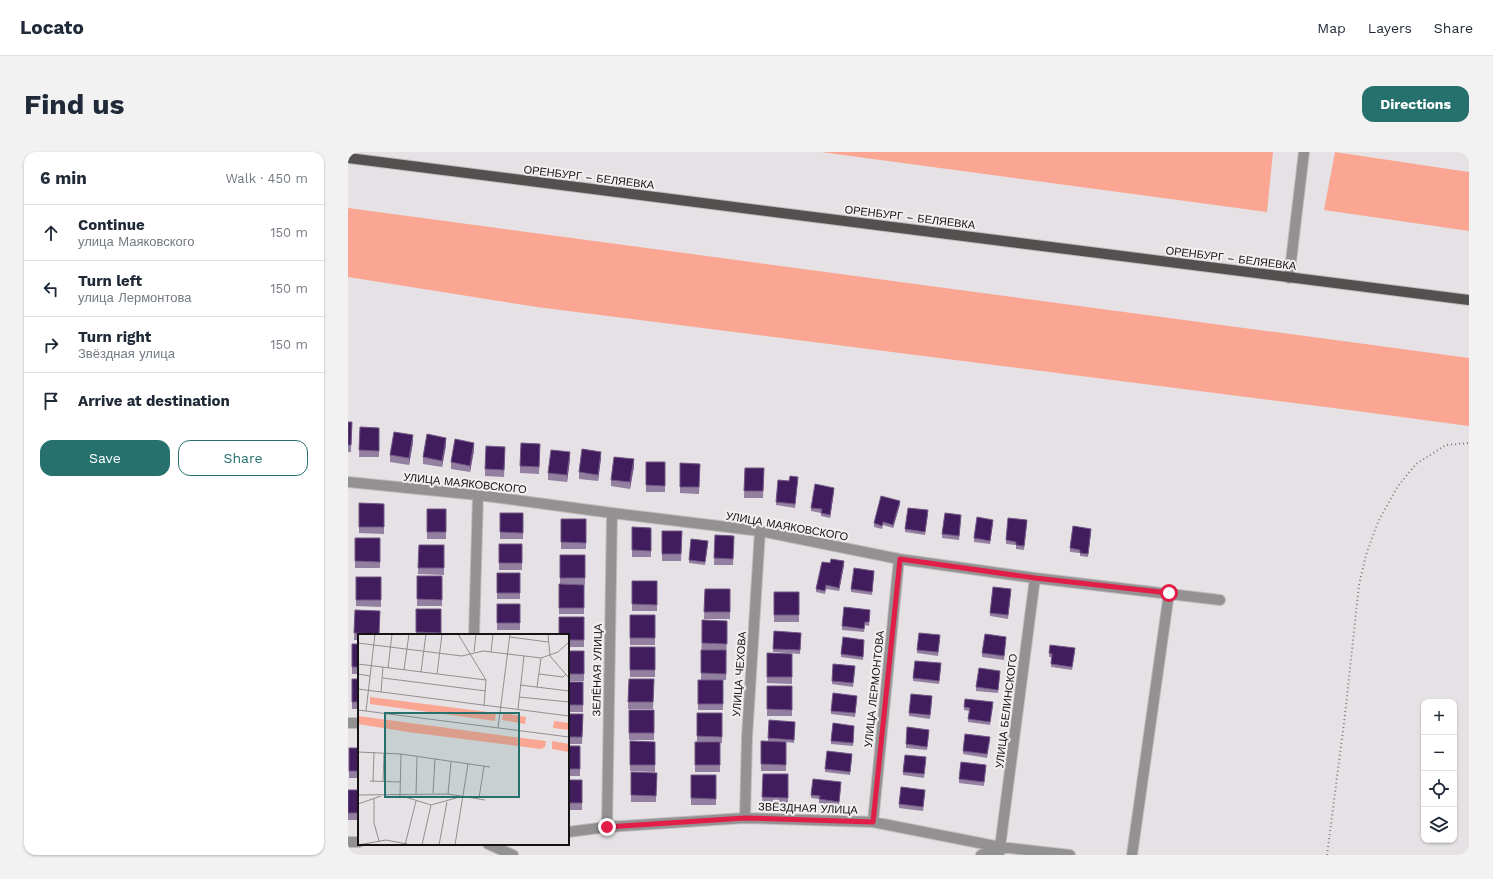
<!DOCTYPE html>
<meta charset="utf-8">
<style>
body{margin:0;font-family:"Work Sans",sans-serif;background:#f2f2f3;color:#1f2937}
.controls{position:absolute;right:12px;bottom:12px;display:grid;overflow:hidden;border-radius:8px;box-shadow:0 1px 3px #0004}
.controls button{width:36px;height:36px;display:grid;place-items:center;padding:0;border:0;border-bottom:1px solid #e0e1e3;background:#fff;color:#1f2937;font:20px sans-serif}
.stop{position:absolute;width:12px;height:12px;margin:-9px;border:3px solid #e11d48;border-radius:50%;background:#fff}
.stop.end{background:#e11d48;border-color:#fff;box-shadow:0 1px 4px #0008}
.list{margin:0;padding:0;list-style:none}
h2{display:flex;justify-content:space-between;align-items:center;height:52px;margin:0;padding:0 16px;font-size:17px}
h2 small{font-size:13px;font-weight:400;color:#747a83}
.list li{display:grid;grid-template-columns:26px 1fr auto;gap:12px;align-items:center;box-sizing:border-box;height:56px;padding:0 16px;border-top:1px solid #e0e1e3}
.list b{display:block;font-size:15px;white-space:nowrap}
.list p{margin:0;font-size:13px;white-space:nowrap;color:#747a83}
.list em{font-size:13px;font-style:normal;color:#747a83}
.actions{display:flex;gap:8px;padding:12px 16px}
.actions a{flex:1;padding:9px 0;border:1px solid #26716e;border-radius:12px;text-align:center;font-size:14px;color:#26716e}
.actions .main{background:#26716e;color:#fff}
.icon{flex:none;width:22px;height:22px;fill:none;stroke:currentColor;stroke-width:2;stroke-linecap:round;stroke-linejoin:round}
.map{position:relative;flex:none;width:1121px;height:703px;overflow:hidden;border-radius:12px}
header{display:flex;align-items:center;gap:24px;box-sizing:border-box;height:56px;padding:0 20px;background:#fff;border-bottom:1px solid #e0e1e3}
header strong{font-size:19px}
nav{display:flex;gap:22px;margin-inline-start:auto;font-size:14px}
.intro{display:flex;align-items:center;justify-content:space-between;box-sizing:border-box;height:96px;padding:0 24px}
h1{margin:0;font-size:28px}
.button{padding:10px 18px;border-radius:12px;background:#26716e;color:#fff;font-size:14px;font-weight:700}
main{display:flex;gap:24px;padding:0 24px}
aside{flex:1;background:#fff;border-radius:12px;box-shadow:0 1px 3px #0004}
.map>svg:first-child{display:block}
.green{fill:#fba693}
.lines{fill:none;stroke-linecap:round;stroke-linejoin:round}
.minor-casing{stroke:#bfbcbe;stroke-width:12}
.major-casing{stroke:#bfbcbe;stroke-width:12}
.path{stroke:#807d7f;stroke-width:2;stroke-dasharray:1 3;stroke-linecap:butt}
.minor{stroke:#939192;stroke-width:10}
.major{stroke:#535050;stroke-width:10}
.wall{fill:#937fa0}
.shaded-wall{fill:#725886}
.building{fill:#411d5d;stroke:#725886}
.route{stroke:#e11d48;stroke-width:5}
.labels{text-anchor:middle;stroke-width:4;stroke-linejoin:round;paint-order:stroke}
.street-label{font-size:11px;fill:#141213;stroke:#f2eff1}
.inset-road{fill:none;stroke:#918e90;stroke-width:1}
.view{fill:#26716e;fill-opacity:0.15;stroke:#26716e;stroke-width:2}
.inset-edge{fill:none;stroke:#141213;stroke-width:2}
</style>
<header>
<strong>Locato</strong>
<nav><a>Map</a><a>Layers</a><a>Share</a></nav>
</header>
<div class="intro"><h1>Find us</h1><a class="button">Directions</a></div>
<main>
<aside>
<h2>6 min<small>Walk · 450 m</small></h2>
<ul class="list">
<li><svg class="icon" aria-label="ahead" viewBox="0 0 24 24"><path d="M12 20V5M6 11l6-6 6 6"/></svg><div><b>Continue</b><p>улица Маяковского</p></div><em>150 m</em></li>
<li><svg class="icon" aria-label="left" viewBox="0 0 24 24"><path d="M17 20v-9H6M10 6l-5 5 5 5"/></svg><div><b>Turn left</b><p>улица Лермонтова</p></div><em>150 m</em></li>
<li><svg class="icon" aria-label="right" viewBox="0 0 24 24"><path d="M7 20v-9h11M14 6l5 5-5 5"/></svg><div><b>Turn right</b><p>Звёздная улица</p></div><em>150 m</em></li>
<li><svg class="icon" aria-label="arrive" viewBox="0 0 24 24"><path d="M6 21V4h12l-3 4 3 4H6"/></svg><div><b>Arrive at destination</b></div></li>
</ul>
<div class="actions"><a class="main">Save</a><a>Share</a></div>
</aside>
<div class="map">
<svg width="1121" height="703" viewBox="0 0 1121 703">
<rect width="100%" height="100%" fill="#e5e1e4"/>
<path class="green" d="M 473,0 L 925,0 L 919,60 Z
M 987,0 L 1121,20 L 1121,79 L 976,58 Z
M 0,56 L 1121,206 L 1121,274 L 986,256 L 189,155 L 0,125 Z"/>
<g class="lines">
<g class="minor-casing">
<path id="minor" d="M 941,126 L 956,0
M 0,330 L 130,343 L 264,361 L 412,379 L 551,407 L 687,426 L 872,448
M 126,483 L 130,343
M 0,571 L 11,571
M 397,666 L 399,585 L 412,379
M 525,670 L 551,407
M 259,675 L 264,361
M 220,680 L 259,675 L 397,666 L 525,670 L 652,695 L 722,703
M 0,690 L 11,690
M 140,692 L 165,703
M 633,703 L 652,695
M 651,703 L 687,426
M 784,703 L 821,441"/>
</g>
<g class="major-casing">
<path id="major" d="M 0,6 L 1121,148"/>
</g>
<path class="path" d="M 979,703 L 997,563 L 1011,433 L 1018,403 L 1030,370 L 1050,334 L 1068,312 L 1098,293 L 1121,291"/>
<use href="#minor" class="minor"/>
<use href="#major" class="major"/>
</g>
<path class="wall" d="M 0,270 L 4,270 L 3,300 L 0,300 Z
M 12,275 L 31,276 L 31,305 L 11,305 Z
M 65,290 L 61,313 L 42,310 L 42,303 Z
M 98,293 L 94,315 L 75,312 L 75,305 Z
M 126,298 L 122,320 L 103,317 L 103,310 Z
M 192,299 L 191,322 L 172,321 L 172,314 Z
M 157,302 L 156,325 L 137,324 L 137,317 Z
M 253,306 L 250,329 L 231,327 L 231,320 Z
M 222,307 L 219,330 L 200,328 L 200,321 Z
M 298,310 L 317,310 L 317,340 L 298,340 Z
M 332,311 L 352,312 L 351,342 L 332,341 Z
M 286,314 L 282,337 L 263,334 L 263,328 Z
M 397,316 L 416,316 L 415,346 L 396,346 Z
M 450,328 L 447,356 L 428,353 L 428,350 L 441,329 Z
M 486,339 L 482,366 L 473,364 L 473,361 L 463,359 L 463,356 Z
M 11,351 L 36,352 L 36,382 L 11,381 Z
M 552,352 L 545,376 L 535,373 L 534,377 L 526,375 L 526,371 Z
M 79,357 L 98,357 L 98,387 L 79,387 Z
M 152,361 L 175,361 L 175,387 L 152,387 Z
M 580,362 L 577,383 L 557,380 L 557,377 Z
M 213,367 L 238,367 L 238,397 L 213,397 Z
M 613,367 L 611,388 L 594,386 L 594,382 Z
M 645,371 L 642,392 L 626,390 L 626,386 Z
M 679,371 L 676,398 L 668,397 L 668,393 L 658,392 L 658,388 Z
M 284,375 L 303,376 L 303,405 L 284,405 Z
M 314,379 L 334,379 L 333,409 L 314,409 Z
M 743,380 L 740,405 L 732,404 L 732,401 L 722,400 L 722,396 Z
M 367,383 L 386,384 L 385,413 L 366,413 Z
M 7,386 L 32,386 L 32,416 L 7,416 Z
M 151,392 L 174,392 L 174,418 L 151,418 Z
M 360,392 L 357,413 L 341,411 L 341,408 Z
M 71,393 L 96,393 L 96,423 L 70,422 Z
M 212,403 L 237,403 L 237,433 L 236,433 L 236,462 L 211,462 L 211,432 L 212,432 Z
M 482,411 L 496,413 L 491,439 L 478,437 L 477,442 L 468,440 L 468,437 Z
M 149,421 L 172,421 L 172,447 L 149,447 Z
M 526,422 L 524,443 L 503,440 L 503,437 Z
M 69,424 L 94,424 L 94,454 L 69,454 Z
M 8,425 L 33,425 L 33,455 L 8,454 Z
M 284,429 L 309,429 L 309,459 L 284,459 Z
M 357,437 L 382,437 L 382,467 L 356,467 Z
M 426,440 L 451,440 L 451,470 L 426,470 Z
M 663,440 L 660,467 L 642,464 L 642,461 Z
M 149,452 L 172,452 L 172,478 L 149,478 Z
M 68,457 L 93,457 L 93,483 L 68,483 Z
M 7,458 L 32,459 L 31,483 L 11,483 L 11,488 L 6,488 Z
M 522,461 L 521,474 L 517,473 L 516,480 L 494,478 L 494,474 Z
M 282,463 L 307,463 L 307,493 L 282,493 Z
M 236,465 L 236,495 L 220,495 L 220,483 Z
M 354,468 L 379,469 L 378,528 L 353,528 Z
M 426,479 L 453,481 L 452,502 L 425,500 Z
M 592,487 L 590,504 L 569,501 L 569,498 Z
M 658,488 L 656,508 L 634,505 L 634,501 Z
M 516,491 L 515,508 L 493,505 L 493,502 Z
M 4,492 L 11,492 L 11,522 L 4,522 Z
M 282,495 L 307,495 L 307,525 L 282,525 Z
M 220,499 L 236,499 L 236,529 L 220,529 Z
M 727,500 L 724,518 L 703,515 L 704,505 L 701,505 L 701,501 Z
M 419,501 L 444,502 L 444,532 L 419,531 Z
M 593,515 L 591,532 L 565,529 L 565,526 Z
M 507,518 L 505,535 L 484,532 L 484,529 Z
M 652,522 L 650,541 L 628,539 L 628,535 Z
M 4,527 L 11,527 L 11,557 L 4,557 Z
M 281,527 L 306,527 L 305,557 L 280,557 Z
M 350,528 L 375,528 L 375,558 L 350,558 Z
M 220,530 L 235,530 L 235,560 L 220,560 Z
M 419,534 L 444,534 L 444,564 L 419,564 Z
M 509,547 L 507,565 L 483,562 L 483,559 Z
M 584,548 L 582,567 L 561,564 L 561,561 Z
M 645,554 L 642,573 L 620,570 L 621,559 L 616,558 L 616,555 Z
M 281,558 L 306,558 L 306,588 L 281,588 Z
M 349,561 L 374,561 L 374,591 L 372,591 L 372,620 L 347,620 L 347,590 L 349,590 Z
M 220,562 L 235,562 L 234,592 L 220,592 Z
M 447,570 L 446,591 L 438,590 L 438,619 L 413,619 L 413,589 L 426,589 L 420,589 L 420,586 Z
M 506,577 L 505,594 L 483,592 L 483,589 Z
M 581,581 L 579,598 L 558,596 L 558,592 Z
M 642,588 L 639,606 L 615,602 L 615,599 Z
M 282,589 L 307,590 L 307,620 L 282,619 Z
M 220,594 L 232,594 L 232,624 L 220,624 Z
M 1,596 L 11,596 L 11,626 L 1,626 Z
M 504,605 L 502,623 L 477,620 L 477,617 Z
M 578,609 L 576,626 L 555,623 L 555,620 Z
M 638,616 L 636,634 L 611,631 L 611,627 Z
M 283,620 L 309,621 L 308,650 L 283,650 Z
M 415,622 L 440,622 L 440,652 L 414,652 Z
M 343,623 L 368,623 L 368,653 L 343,653 Z
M 220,628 L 234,628 L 234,658 L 220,658 Z
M 493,634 L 491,653 L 471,651 L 471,647 L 463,646 L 463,643 Z
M 0,638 L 11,638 L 11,668 L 0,668 Z
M 577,641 L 575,659 L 551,656 L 551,652 Z"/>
<path class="shaded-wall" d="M 65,283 L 65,290 L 61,313 L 61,306 Z
M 98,286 L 98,293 L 94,315 L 94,309 Z
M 126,291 L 126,298 L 122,320 L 122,314 Z
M 222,300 L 222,307 L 219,330 L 219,323 Z
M 253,300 L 253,306 L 250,329 L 250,323 Z
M 286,307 L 286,314 L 282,337 L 282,330 Z
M 486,336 L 486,339 L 482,366 L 482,363 Z
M 552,349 L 552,352 L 545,376 L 545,373 Z
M 496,409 L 496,413 L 491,439 L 491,436 Z"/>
<path class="building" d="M 0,270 L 4,270 L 3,293 L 0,293 Z
M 12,275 L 31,276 L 31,299 L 11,298 Z
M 46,280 L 65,283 L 61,306 L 42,303 Z
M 79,282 L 98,286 L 94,309 L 75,305 Z
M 107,287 L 126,291 L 122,314 L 103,310 Z
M 173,291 L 192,292 L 191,315 L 172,314 Z
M 138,294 L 157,295 L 156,318 L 137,317 Z
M 234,297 L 253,300 L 250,323 L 231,320 Z
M 203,298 L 222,300 L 219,323 L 200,321 Z
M 266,305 L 286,307 L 282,330 L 263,328 Z
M 298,310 L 317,310 L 317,334 L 298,333 Z
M 332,311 L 352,312 L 351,335 L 332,335 Z
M 397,316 L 416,316 L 415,339 L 396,339 Z
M 442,324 L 450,325 L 447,352 L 428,350 L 430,328 L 441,329 Z
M 467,332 L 486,336 L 482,363 L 473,361 L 474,357 L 463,356 Z
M 533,344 L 552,349 L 545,373 L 535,370 L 534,374 L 526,371 Z
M 11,351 L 36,352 L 36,375 L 11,375 Z
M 560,356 L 580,358 L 577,380 L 557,377 Z
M 79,357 L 98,357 L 98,380 L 79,380 Z
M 152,361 L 175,361 L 175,381 L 152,380 Z
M 597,361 L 613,363 L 611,384 L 594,382 Z
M 629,365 L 645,368 L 642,389 L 626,386 Z
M 660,366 L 679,368 L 676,394 L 668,393 L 668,390 L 658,388 Z
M 213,367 L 238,367 L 238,391 L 213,390 Z
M 725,374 L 743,377 L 740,402 L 732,401 L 732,398 L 722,396 Z
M 284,375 L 303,376 L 303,399 L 284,398 Z
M 314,379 L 334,379 L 333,402 L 314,402 Z
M 367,383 L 386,384 L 385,407 L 366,406 Z
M 7,386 L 32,386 L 32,410 L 7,409 Z
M 343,387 L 360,389 L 357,410 L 341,408 Z
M 151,392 L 174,392 L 174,411 L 151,411 Z
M 71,393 L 96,393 L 96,416 L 70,416 Z
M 212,403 L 237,403 L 237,426 L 212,426 Z
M 483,407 L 496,409 L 491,436 L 478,433 L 477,439 L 468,437 L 474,410 L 482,411 Z
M 506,416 L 526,419 L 524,440 L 503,437 Z
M 149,421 L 172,421 L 172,441 L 149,441 Z
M 69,424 L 94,424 L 94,448 L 69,447 Z
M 8,425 L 33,425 L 33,448 L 8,448 Z
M 284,429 L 309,429 L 309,453 L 284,452 Z
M 211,432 L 236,433 L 236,456 L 211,456 Z
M 645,435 L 663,437 L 660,463 L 642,461 Z
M 357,437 L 382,437 L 382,460 L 356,460 Z
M 426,440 L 451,440 L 451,463 L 426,463 Z
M 149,452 L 172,452 L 172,471 L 149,471 Z
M 496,455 L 522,458 L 521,470 L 517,470 L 516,477 L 494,474 Z
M 68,457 L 93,457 L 93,481 L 68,480 Z
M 7,458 L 32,459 L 31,482 L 6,481 Z
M 282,463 L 307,463 L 307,486 L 282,486 Z
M 211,465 L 236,465 L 236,488 L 220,488 L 220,483 L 211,483 Z
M 354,468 L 379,469 L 379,492 L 354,491 Z
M 426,479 L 453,481 L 452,498 L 425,497 Z
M 571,481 L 592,483 L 590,500 L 569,498 Z
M 637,482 L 658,485 L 656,504 L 634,501 Z
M 495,485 L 516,488 L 515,505 L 493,502 Z
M 4,492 L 11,492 L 11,515 L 4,515 Z
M 702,493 L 727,496 L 724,515 L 703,512 L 704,502 L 701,501 Z
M 282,495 L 307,495 L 307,518 L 282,518 Z
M 353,498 L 378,498 L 378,522 L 353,521 Z
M 220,499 L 236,499 L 236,522 L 220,522 Z
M 419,501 L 444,502 L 444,525 L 419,525 Z
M 567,509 L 593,511 L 591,529 L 565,526 Z
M 485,512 L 507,514 L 505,531 L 484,529 Z
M 631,516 L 652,519 L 650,538 L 628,535 Z
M 4,527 L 11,527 L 11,550 L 4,550 Z
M 281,527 L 306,527 L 305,550 L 280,550 Z
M 350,528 L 375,528 L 375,552 L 350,552 Z
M 220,530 L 235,530 L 235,553 L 220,553 Z
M 419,534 L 444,534 L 444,558 L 419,557 Z
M 485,541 L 509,544 L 507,561 L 483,559 Z
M 563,542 L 584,544 L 582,563 L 561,561 Z
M 617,547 L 645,550 L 642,570 L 620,567 L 622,556 L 616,555 Z
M 281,558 L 306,558 L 306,581 L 281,581 Z
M 349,561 L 374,561 L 374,585 L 349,584 Z
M 220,562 L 235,562 L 234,585 L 220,585 Z
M 421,568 L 447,570 L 446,588 L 420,586 Z
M 485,571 L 506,574 L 505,591 L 483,589 Z
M 559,575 L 581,578 L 579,595 L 558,592 Z
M 617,582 L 642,585 L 639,602 L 615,599 Z
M 282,589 L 307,590 L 307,613 L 282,613 Z
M 413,589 L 438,590 L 438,613 L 413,612 Z
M 347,590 L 372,590 L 372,613 L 347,613 Z
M 220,594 L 232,594 L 232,617 L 220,617 Z
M 1,596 L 11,596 L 11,619 L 1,619 Z
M 479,599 L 504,602 L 502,620 L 477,617 Z
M 557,603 L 578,605 L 576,622 L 555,620 Z
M 613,610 L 638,613 L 636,630 L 611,627 Z
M 283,620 L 309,621 L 308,644 L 283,643 Z
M 415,622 L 440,622 L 440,646 L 414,645 Z
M 343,623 L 368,623 L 368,647 L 343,646 Z
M 465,627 L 493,630 L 491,650 L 471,647 L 472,644 L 463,643 Z
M 220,628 L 234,628 L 234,651 L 220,651 Z
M 553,635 L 577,638 L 575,655 L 551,652 Z
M 0,638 L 11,638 L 11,661 L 0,661 Z"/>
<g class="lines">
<path class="route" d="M 259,675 L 397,666 L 525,670 L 552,407 L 687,426 L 821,441"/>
</g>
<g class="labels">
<g class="street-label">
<text transform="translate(241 25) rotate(7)" y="4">ОРЕНБУРГ – БЕЛЯЕВКА</text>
<text transform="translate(562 65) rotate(7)" y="4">ОРЕНБУРГ – БЕЛЯЕВКА</text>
<text transform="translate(883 106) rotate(7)" y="4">ОРЕНБУРГ – БЕЛЯЕВКА</text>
<text transform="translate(117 331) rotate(6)" y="4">УЛИЦА МАЯКОВСКОГО</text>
<text transform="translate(439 374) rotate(10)" y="4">УЛИЦА МАЯКОВСКОГО</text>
<text transform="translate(249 518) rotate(-89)" y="4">ЗЕЛЁНАЯ УЛИЦА</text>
<text transform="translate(391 522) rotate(-86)" y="4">УЛИЦА ЧЕХОВА</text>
<text transform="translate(526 537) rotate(-84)" y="4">УЛИЦА ЛЕРМОНТОВА</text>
<text transform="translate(658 559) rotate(-83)" y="4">УЛИЦА БЕЛИНСКОГО</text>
<text transform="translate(460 656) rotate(2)" y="4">ЗВЁЗДНАЯ УЛИЦА</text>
</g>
</g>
<g transform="translate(10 482)">
<rect width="211" height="211" fill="#e5e1e4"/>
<path d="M 12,63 L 138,79 L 137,87 L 12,70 ZM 145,79 L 168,83 L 167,90 L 144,86 ZM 0,82 L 149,102 L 188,107 L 187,113 L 183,115 L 50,98 L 0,90 ZM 196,87 L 211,89 L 211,96 L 195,94 ZM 194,107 L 211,110 L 211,118 L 194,115 Z" fill="#fba693"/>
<path class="inset-road" d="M 100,0 L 128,46 L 126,72M 190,0 L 192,22 L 211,44M 152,3 L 190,8M 0,9 L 104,22 L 125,17 L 183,24 L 200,18 L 211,8M 116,18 L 118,0M 133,18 L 135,0M 0,30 L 128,46M 30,34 L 34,0M 46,36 L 51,0M 63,38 L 68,0M 0,40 L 12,42M 79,40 L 84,0M 181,40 L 205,43 L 208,40M 25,44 L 128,57M 162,51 L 211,57M 179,53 L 183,24M 0,55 L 211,82M 23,58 L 25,33M 161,63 L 211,68M 160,75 L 166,22M 0,76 L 211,103M 8,77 L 17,0M 140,94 L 152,0M 0,118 L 43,120 L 132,133M 12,147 L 42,148M 15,148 L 16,118M 25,148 L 26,119M 75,159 L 77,125M 58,160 L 59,123M 90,160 L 93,128M 0,161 L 90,160 L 127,166M 42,162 L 43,120M 44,162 L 73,171 L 105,162M 121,164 L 126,132M 16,165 L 16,189 L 21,207M 0,170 L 23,162M 0,211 L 28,206 L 54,211M 47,211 L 58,167M 64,211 L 73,171M 81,211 L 89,168M 97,211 L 110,130"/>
<path class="view" d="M 27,79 L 161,79 L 161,163 L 27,163 Z"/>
<rect width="211" height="211" class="inset-edge"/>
</g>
</svg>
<div class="controls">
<button>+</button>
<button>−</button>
<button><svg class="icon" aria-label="locate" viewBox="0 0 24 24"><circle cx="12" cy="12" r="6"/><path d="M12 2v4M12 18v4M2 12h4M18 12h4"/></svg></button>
<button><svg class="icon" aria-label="layers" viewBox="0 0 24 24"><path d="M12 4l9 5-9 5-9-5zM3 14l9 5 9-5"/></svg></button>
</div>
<div class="stop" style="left:821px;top:441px"></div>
<div class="stop end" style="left:259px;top:675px"></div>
</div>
</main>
